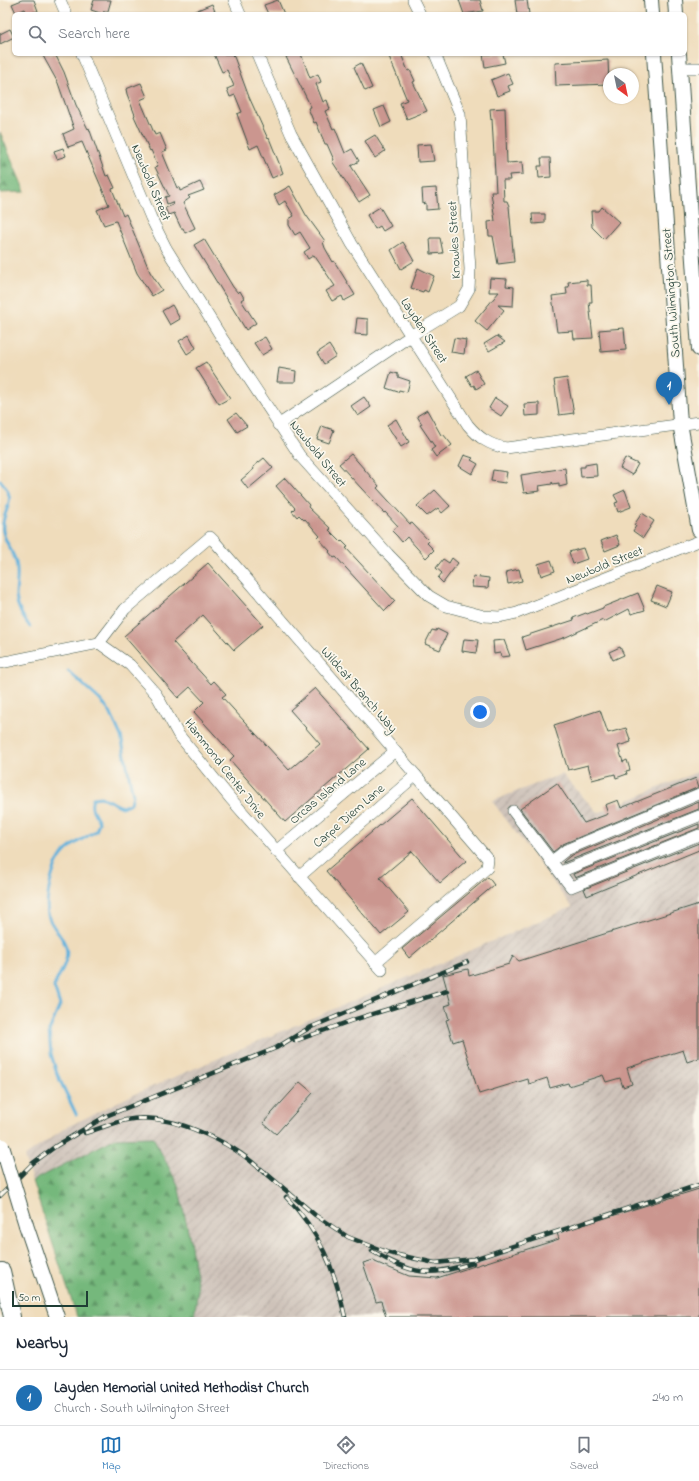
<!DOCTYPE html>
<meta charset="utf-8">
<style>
body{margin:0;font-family:"Indie Flower",sans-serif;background:#f2f2f3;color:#1f2937}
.compass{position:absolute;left:603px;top:68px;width:36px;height:36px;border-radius:50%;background:#fff;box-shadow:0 1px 3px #0004;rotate:147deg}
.scale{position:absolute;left:12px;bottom:10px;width:76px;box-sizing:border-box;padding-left:4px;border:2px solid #1f3d34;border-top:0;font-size:11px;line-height:14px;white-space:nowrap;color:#1f3d34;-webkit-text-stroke:3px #fbf7ec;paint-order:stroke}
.you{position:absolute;left:480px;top:712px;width:14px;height:14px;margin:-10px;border:3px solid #fff;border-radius:50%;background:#1a73e8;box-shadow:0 0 0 6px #1a73e833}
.badge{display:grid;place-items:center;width:26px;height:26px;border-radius:50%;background:#1f6fb2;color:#fff;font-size:13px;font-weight:700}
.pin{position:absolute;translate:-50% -33px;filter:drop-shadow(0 1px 2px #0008)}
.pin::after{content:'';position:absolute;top:21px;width:14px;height:12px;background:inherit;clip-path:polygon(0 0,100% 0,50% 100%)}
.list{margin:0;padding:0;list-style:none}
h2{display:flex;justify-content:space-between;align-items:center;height:52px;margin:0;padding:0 16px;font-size:17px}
h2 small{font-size:13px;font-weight:400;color:#747a83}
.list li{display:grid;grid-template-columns:26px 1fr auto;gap:12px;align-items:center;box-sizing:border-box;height:56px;padding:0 16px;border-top:1px solid #e0e1e3}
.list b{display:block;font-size:15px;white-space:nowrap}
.list p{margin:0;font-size:13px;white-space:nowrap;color:#747a83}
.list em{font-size:13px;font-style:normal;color:#747a83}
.icon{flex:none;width:22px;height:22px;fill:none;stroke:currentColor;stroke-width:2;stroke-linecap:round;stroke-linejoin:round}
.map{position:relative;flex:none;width:699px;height:1317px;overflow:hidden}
.search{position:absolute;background:#fff;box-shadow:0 1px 3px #0004;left:12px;right:12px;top:12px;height:44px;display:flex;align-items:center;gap:10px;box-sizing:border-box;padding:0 14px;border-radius:6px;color:#747a83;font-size:15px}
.sheet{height:108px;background:#fff}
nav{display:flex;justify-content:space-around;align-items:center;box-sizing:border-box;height:56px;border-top:1px solid #e0e1e3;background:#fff;font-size:11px;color:#747a83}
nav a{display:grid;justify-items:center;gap:2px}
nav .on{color:#1f6fb2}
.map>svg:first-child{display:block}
.industrial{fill:url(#industrial-furrows)}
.forest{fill:url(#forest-firs);stroke:#4a7a58}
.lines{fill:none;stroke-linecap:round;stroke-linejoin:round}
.stream{stroke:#61b1dc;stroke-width:3}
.building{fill:#cb968f}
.minor-casing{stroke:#3e5548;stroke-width:12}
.major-casing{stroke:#3e5548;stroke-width:16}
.highway-casing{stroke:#3e5548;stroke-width:18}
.minor{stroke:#fff;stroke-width:11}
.major{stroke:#fff;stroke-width:14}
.highway{stroke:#fff;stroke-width:16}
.rail-casing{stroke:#1f3d34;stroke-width:4.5}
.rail{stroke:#fbf7ec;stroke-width:3;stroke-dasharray:9;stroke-linecap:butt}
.major-bridge-casing{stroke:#3e5548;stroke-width:16;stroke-linecap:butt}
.major-bridge{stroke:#fff;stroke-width:14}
.labels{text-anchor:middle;stroke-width:3.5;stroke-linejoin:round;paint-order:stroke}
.street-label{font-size:13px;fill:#1f3d34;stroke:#fbf7ec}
</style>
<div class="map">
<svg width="699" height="1317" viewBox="0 0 699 1317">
<defs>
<pattern id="industrial-furrows" width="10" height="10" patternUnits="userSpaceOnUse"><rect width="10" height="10" fill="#cec2b9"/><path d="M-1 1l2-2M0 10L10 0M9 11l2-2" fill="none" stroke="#a79f97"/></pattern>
<pattern id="forest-firs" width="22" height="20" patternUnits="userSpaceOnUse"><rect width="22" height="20" fill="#75b87b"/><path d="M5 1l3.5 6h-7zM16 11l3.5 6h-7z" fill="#5f9766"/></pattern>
</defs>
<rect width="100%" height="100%" fill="#fbf7ec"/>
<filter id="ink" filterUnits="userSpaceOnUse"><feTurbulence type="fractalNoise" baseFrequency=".025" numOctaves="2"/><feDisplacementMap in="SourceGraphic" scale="8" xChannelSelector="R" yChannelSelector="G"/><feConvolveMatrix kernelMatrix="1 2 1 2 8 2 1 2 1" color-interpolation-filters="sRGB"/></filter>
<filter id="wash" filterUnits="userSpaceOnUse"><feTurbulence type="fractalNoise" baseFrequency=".012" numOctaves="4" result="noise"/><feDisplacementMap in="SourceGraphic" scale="16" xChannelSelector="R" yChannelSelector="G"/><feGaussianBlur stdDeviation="0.9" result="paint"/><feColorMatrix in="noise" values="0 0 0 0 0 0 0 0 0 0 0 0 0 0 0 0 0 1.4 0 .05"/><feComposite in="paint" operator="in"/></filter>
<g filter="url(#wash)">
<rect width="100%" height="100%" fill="#efdcbb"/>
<path class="industrial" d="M 699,771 L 699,1317 L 194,1317 L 198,1288 L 190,1240 L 178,1185 L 116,1138 L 32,1181 L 24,1157 L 65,1128 L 130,1096 L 572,907 L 492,801 L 562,774 L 598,813 Z"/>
<path class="forest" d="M 0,132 L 25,192 L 0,193 Z
M 153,1137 L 178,1185 L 190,1240 L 198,1289 L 194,1317 L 77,1317 L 32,1181 L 116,1138 Z"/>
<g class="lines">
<path class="stream" d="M 0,480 C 21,503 0,509 3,531 C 4,540 13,552 16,562 C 19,574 16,585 16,596 C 17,608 23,617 30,627
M 68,671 L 100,700 L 110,712 L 121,736 L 133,795 L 131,803 L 122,807 L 101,797 L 93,798 C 89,810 95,812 99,822 L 96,831 C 85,838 71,844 63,854 C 52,866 45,899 48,915 C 51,928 63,935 66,947 C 70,962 58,974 54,987 L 60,1005 L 49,1031 L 51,1054 L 57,1074 L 76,1114"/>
</g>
<g id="blocks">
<path class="building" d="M 22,0 L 34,0 L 38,11 L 27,14 L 25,9 L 16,13 L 12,4 Z
M 94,0 L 111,0 L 108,11 L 104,11 L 103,14 L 91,10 Z
M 278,0 L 284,14 L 268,14 L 264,5 Z
M 459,0 L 480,0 L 483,11 L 464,14 Z
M 515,0 L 527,0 L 529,14 L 517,14 Z
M 212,4 L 216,14 L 188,14 Z
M 10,29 L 14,37 L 0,44 L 0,34 Z
M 42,54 L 55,54 L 64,72 L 76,105 L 88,129 L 89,128 L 106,176 L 109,175 L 115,188 L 112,189 L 123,216 L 126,214 L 150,272 L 162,290 L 152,296 L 137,273 L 116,221 L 104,225 L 97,210 L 109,205 L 82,142 L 68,147 L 63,134 L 74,129 L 58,83 Z
M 214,54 L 233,54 L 249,97 L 268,139 L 269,138 L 283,173 L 272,178 L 258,145 L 250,149 L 237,114 L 242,112 L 235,95 L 230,97 L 227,89 L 234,86 L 227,70 L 222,72 Z
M 292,54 L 301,54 L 310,78 L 318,74 L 321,82 L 316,84 L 323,102 L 327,100 L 330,109 L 325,111 L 333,129 L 335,128 L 345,153 L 352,149 L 359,161 L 351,166 L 370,195 L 359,202 L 332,161 L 334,160 L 327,144 L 325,144 L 316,122 L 314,123 L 308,108 L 311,107 L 286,57 Z
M 388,54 L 401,54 L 408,71 L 410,70 L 415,81 L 413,82 L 427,111 L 407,119 L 400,103 L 407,100 Z
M 483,54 L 503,54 L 505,63 L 485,67 Z
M 608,60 L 609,84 L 556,86 L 555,63 Z
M 361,63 L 372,88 L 365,91 L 354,67 Z
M 508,73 L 513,84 L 508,86 L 510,91 L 497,96 L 491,80 Z
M 141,83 L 147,97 L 140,100 L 155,135 L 160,133 L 167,150 L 162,152 L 177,188 L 179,187 L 180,191 L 200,182 L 204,190 L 188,196 L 190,198 L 183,203 L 195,228 L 185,233 L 183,228 L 181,228 L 174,213 L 168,215 L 165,208 L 173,205 L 172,202 L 167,204 L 165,197 L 169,196 L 155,167 L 158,166 L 151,150 L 150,151 L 134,116 L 135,115 L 127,94 L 126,89 Z
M 384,106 L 391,122 L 381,127 L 374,110 Z
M 505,108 L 507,163 L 522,162 L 523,174 L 509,175 L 510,180 L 503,180 L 504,201 L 507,201 L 509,206 L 514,262 L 498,264 L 493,236 L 489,236 L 488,222 L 495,221 L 491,192 L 496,192 L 492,119 L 491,120 L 490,109 Z
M 375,135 L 385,151 L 375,158 L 365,141 Z
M 431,144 L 434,161 L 418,162 L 417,145 Z
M 63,148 L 66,156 L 57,159 L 54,151 Z
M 541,158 L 550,158 L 551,177 L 539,178 L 538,166 L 542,166 Z
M 290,186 L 306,215 L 325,241 L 323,242 L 325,248 L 333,262 L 334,261 L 355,295 L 344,301 L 342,296 L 332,301 L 326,291 L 335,286 L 314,255 L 308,259 L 304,252 L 310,248 L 300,232 L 295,235 L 289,225 L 289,219 L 294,216 L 285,201 L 279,205 L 274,195 Z
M 436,188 L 438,209 L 426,210 L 426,203 L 423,204 L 422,189 Z
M 380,207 L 391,226 L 383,231 L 380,226 L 375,229 L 367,215 Z
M 602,207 L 619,222 L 604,239 L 592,227 L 591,211 L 599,211 Z
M 532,214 L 545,214 L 545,223 L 533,224 Z
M 430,238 L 440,238 L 443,253 L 431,254 Z
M 204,239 L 233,287 L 238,293 L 240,291 L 244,298 L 241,300 L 256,323 L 246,330 L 194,245 Z
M 403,242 L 414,261 L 401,269 L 391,250 Z
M 418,268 L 434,276 L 428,292 L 424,290 L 423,292 L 411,288 Z
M 490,278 L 507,279 L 506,286 L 514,287 L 513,306 L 498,305 L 504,310 L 487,331 L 475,321 L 499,292 L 489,292 Z
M 587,280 L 587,285 L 591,285 L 592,302 L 589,302 L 593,338 L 574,339 L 573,331 L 557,332 L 552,296 L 567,294 L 566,287 L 569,287 L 568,282 Z
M 172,305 L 180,319 L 170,325 L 162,311 Z
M 357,318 L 368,319 L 368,335 L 355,334 Z
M 624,328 L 626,350 L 601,352 L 599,330 Z
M 189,335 L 196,348 L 187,354 L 179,341 Z
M 497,336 L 505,342 L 489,351 L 484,344 Z
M 265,337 L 272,349 L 262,355 L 254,343 Z
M 454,338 L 466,340 L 464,354 L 451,352 Z
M 329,345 L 336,356 L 324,364 L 317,353 Z
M 206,362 L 230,398 L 219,404 L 196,368 Z
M 279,368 L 296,371 L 295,382 L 277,382 Z
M 476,370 L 484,384 L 476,389 L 474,385 L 472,386 L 466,376 Z
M 391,372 L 398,374 L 398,377 L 410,381 L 407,392 L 399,390 L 398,392 L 386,388 Z
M 567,378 L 574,413 L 559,415 L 554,380 Z
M 364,397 L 371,407 L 358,416 L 351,406 Z
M 495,398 L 508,406 L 501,416 L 489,408 Z
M 539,403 L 539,415 L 525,416 L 524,404 Z
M 427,410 L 441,435 L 443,434 L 452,445 L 436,457 L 431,450 L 435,447 L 420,425 L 422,424 L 417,416 Z
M 236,413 L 247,426 L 237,432 L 228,419 Z
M 396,419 L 409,442 L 401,447 L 387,425 Z
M 322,426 L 334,430 L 329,443 L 317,439 Z
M 351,454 L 379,486 L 377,488 L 410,524 L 412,523 L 429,541 L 427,543 L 434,550 L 426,558 L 407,537 L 402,542 L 397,536 L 392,531 L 398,526 L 385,512 L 384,513 L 339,464 Z
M 464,455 L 473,458 L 471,460 L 478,464 L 472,474 L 459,466 Z
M 264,458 L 273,468 L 248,489 L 241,480 L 254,469 L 253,467 Z
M 625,458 L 638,464 L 632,475 L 620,468 Z
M 596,463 L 597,476 L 581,477 L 580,467 L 585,467 L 585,465 Z
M 565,468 L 567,485 L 559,487 L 559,483 L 553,484 L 552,482 L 552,484 L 539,486 L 540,491 L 524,493 L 521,475 Z
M 493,470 L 507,472 L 505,483 L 491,481 Z
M 285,478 L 309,505 L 308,507 L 331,529 L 329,530 L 341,542 L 342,541 L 348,547 L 346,548 L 395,601 L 385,611 L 336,557 L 334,558 L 329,552 L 330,551 L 318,538 L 320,536 L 305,519 L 304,520 L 299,515 L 297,517 L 292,511 L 295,508 L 276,486 Z
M 435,490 L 450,506 L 442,513 L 438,508 L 427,516 L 417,506 Z
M 625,490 L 631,507 L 618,512 L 615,503 L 618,502 L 614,495 Z
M 642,513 L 654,521 L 643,538 L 633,531 L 636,526 L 634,525 Z
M 616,535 L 620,545 L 605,551 L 601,541 Z
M 583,548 L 587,559 L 573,564 L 569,552 Z
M 452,558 L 458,563 L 443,583 L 438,578 L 442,573 L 436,568 L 443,559 L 449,563 Z
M 551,560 L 555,571 L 541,576 L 538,564 Z
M 208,563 L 263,625 L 234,650 L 203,615 L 173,642 L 211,684 L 214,681 L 226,694 L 222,697 L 289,770 L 320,744 L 290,710 L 315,688 L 369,749 L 285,822 L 230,760 L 234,756 L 194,712 L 204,702 L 190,687 L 178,698 L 124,636 Z
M 519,569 L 522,581 L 508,584 L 506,572 Z
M 473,576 L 489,578 L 488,588 L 472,587 Z
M 657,586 L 672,592 L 666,606 L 651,600 Z
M 638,593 L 645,610 L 631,614 L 629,609 L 604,622 L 603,620 L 566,637 L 526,650 L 522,637 L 574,620 L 573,618 L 586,613 L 587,614 L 603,608 L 603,607 Z
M 437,629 L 447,634 L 440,650 L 425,644 L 432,630 L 436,631 Z
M 464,639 L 478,640 L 476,653 L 462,651 Z
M 504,640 L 510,656 L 501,657 L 500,653 L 494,654 L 493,641 Z
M 620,647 L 624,655 L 613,660 L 609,652 Z
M 600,710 L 608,733 L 626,728 L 631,742 L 618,746 L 623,762 L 627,760 L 630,770 L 626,771 L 627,774 L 616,778 L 615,774 L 592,780 L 588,765 L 568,770 L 554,725 Z
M 696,778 L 699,787 L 563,844 L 553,852 L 520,809 L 557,783 L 584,823 L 608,814 L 605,805 L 618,800 L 621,808 Z
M 412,798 L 466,861 L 440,883 L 412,851 L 380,878 L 409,912 L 381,935 L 326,871 Z
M 699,802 L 699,809 L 563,863 L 563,862 L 570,856 Z
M 699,824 L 699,828 L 575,878 L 573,874 Z
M 699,843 L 699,850 L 587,896 L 584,889 Z
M 488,877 L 494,885 L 409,958 L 402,949 Z
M 699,904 L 699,1058 L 687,1062 L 683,1050 L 627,1068 L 632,1084 L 623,1087 L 620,1078 L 606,1082 L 603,1075 L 569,1086 L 568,1083 L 550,1088 L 547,1078 L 529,1084 L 528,1079 L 479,1094 L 462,1039 L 453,1042 L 446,1020 L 449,1019 L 445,1006 L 451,1004 L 443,975 L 468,969 L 469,976 L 509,964 L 513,956 L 519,961 Z
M 300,1082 L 313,1093 L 276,1134 L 263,1123 Z
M 699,1189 L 699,1317 L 386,1317 L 381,1301 L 376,1302 L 363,1263 L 374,1260 L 375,1262 L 409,1276 L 437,1278 L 559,1239 L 557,1233 Z"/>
</g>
</g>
<g filter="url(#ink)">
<use href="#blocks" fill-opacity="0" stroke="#3e5548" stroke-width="1"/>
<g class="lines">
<g class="minor-casing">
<path id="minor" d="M 60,0 L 66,14
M 234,0 L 240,14
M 413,0 L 420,14
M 82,54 L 151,218 L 166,248 L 222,338 L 300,456 L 388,554 L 429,596 L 446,606 L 484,616 L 499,617 L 517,613 L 699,541
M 257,54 L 291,134 L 352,244 L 468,425 C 479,438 489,445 506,448 L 699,422
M 680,68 L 699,68
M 278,425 L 412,335 L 459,306 L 469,289 L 470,269 L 460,114 L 435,54
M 99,643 L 125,609 L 210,537 L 215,542 L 488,859 L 487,868 L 375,963
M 0,663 L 99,643 L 130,665 L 156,694 L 178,734 L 230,798 L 382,970
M 513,811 L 571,887 L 699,835
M 276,851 L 395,751
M 551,862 L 566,850 L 699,794
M 560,872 L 699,816
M 299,877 L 416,775"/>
</g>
<g class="major-casing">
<path id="major" d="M 651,0 L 652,14
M 675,0 L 676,14
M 654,54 L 680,423 L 699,530
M 679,54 L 699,349
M 26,1225 L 57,1317"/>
</g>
<g class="highway-casing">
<path id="highway" d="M 2,1271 L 12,1317"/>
</g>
<use href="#minor" class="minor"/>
<use href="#major" class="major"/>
<use href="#highway" class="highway"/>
<g class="rail-casing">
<path id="rail" d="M 295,1041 L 353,1020 L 447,991
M 85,1133 C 99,1129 112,1123 126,1120 C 169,1111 235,1143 264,1173
M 261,1169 L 315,1215 L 348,1237 L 389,1253 L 435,1263 L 474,1259 L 699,1185
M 0,1196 L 33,1163 L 56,1146 L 106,1116 L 276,1048 L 309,1028 L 467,962
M 286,1197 C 320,1232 335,1270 345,1317
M 372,1251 C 413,1275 428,1277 473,1263"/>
</g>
<use href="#rail" class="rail"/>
<g class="major-bridge-casing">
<path id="major-bridge" d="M 2,1146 L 26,1225"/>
</g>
<use href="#major-bridge" class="major-bridge"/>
</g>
</g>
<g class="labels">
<g class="street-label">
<text transform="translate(152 182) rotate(67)" y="5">Newbold Street</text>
<text transform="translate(453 240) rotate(-93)" y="5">Knowles Street</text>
<text transform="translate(670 293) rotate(-94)" y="5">South Wilmington Street</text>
<text transform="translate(425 330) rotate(57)" y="5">Layden Street</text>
<text transform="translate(319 453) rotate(51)" y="5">Newbold Street</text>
<text transform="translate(604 564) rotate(-22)" y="5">Newbold Street</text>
<text transform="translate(360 689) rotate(49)" y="5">Wildcat Branch Way</text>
<text transform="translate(226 768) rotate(52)" y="5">Hammond Center Drive</text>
<text transform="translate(327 790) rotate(-40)" y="5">Orcas Island Lane</text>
<text transform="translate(348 815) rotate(-41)" y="5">Carpe Diem Lane</text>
</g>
</g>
</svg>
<svg class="compass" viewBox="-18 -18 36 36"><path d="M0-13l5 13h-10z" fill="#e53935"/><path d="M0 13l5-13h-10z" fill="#747a83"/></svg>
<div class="scale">50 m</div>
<div class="you"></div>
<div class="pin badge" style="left:669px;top:405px">1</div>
<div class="search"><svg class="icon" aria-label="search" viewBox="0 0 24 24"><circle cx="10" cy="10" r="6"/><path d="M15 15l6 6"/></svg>Search here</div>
</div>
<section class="sheet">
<h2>Nearby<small></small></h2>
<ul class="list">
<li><span class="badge">1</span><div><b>Layden Memorial United Methodist Church</b><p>Church · South Wilmington Street</p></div><em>240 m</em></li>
</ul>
</section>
<nav>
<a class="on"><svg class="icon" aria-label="map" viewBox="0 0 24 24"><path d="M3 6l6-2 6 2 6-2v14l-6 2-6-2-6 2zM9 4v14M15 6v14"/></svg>Map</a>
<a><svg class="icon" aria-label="directions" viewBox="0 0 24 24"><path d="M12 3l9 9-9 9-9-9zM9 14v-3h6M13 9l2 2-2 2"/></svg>Directions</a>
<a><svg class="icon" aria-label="saved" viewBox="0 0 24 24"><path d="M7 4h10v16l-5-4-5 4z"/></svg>Saved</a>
</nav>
